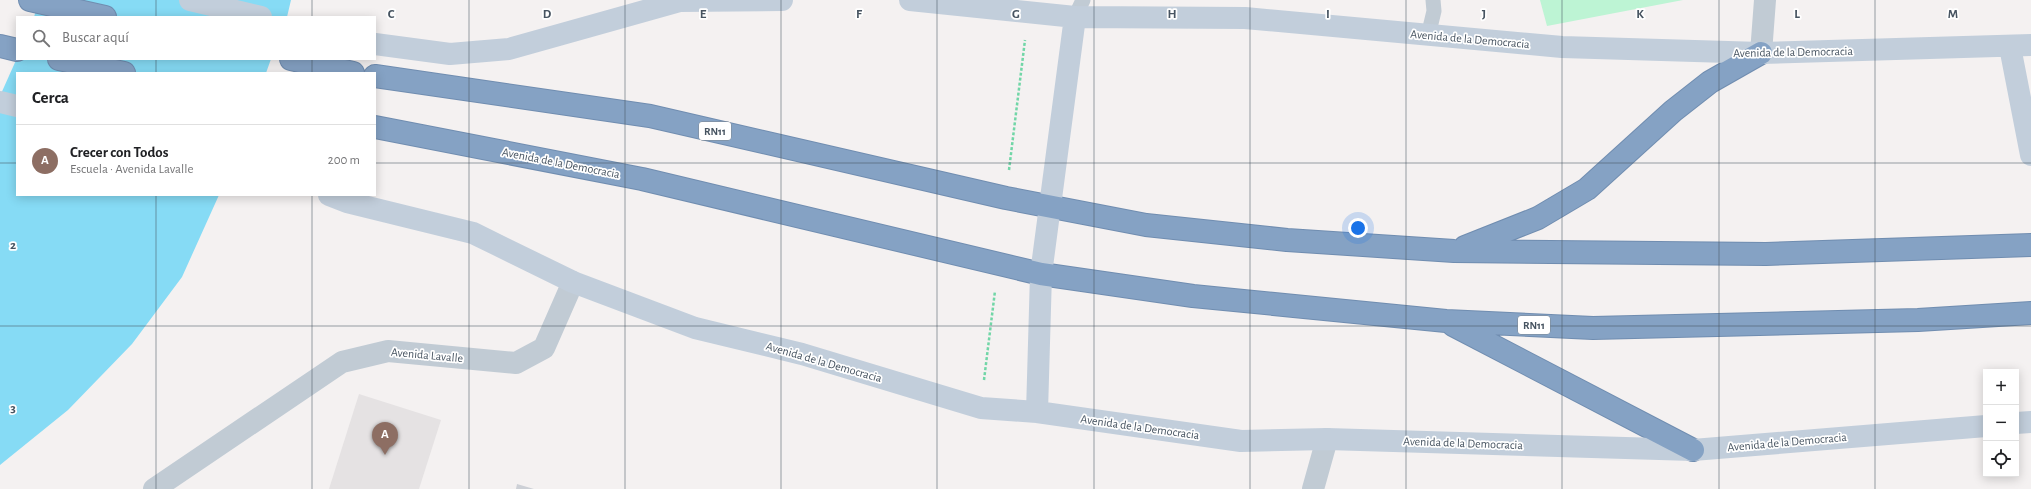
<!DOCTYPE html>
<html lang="es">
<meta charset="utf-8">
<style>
body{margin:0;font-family:"Alegreya Sans",sans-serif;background:#f2f2f2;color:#202124}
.controls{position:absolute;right:12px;bottom:12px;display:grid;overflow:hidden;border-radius:0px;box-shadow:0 2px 10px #0003}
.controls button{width:36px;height:36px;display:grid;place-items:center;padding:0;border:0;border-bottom:1px solid #e0e0e0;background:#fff;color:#202124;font:20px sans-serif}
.you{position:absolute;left:1358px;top:228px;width:14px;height:14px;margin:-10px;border:3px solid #fff;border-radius:50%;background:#1a73e8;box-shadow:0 0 0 6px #1a73e833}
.badge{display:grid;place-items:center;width:26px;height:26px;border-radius:50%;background:#b45309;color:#fff;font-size:13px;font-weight:700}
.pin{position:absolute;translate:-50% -33px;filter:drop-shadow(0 1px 2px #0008)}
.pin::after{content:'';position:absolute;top:21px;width:14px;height:12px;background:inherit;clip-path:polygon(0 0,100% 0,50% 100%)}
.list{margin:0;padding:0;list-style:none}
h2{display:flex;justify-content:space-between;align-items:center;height:52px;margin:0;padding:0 16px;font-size:17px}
h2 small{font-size:13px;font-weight:400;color:#757577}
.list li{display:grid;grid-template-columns:26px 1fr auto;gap:12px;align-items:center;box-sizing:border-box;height:72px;padding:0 16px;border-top:1px solid #e0e0e0}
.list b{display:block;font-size:15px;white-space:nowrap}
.list p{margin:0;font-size:13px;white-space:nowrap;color:#757577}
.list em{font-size:13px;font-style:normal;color:#757577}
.icon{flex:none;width:22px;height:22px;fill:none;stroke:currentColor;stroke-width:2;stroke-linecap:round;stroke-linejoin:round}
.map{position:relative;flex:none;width:2031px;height:489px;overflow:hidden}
.search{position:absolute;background:#fff;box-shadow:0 2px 10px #0003;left:16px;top:16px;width:360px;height:44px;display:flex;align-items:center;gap:10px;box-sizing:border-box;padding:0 14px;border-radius:0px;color:#757577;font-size:15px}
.panel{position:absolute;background:#fff;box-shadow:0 2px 10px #0003;left:16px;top:72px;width:360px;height:124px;border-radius:0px}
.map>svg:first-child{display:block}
.education{fill:#e5e2e3}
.green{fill:#bdf4d4}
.water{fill:#86dbf5}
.building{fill:#cdd0d6}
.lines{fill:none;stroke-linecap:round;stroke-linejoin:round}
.highway-casing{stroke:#708db0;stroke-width:24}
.path{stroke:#71d6a7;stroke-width:2.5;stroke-dasharray:3 2;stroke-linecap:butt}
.lane{stroke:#c1cbd4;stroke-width:15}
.street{stroke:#c1cbd4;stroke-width:22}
.secondary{stroke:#c2cedb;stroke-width:22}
.highway{stroke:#85a2c4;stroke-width:22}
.grid{fill:none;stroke:#475461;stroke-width:1;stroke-opacity:0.55}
.labels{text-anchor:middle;stroke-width:3.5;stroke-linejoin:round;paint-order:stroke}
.shield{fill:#fff;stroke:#7e8790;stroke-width:1}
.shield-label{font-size:11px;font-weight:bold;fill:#475461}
.street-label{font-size:12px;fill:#475461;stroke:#fff}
.grid-label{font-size:13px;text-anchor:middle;font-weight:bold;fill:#475461;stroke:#fff;stroke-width:3.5;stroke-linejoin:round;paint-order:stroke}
</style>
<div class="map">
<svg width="2031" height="489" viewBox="0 0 2031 489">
<rect width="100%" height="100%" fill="#f4f1f1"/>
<path class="education" d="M 359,394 L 441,420 L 419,489 L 329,489 Z"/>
<path class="green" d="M 1540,0 L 1683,0 L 1547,26 Z"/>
<path class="water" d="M 39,0 L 291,0 L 287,17 L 34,17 Z
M 17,58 L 271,59 L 266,73 L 17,73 L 17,195 L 219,195 L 182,277 L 132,344 L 68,410 L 0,465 L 0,96 Z"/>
<path class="building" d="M 517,484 L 534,489 L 516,489 Z"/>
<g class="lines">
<g class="highway-casing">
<path id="highway" d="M 30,0 L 105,17
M 0,46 L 17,50
M 59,59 L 124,73
M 291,59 L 353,73
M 375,76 L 650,116 L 1006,198 L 1146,225 L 1287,240 L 1454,251 L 1766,254 L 2031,245
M 375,127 L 642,179 L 1041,274 L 1193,296 L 1446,321 L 1593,328 L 1918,320 L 2031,313
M 1465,247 L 1538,218 L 1587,189 L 1673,111 L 1710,82 L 1761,53
M 1453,325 L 1693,450"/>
</g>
<path class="path" d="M 1009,170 L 1025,40
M 984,380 L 995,291"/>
<path class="lane" d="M 1075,17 L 1083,0
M 1428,36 L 1434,11 L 1433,0"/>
<path class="street" d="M 1761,53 L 1765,0
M 154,489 L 342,362 L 388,351 L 516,363 L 544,348 L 573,282
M 1313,489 L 1327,439"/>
<path class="secondary" d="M 190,0 L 261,17
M 910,0 L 1075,17 L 1245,18 L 1562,47 L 1761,53 L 2031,45
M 375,44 L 450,54 L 509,49 L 680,1 L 782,0
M 2010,47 L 2031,155
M 0,102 L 17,106
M 329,195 L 347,202 L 473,233 L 573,282 L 695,328 L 802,354 L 981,408 L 1037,412 L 1241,441 L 1327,439 L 1693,450 L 1986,426
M 1037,412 L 1041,274 L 1075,17
M 2016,423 L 2031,422"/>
<use href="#highway" class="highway"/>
</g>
<path class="grid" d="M 156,0 L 156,17M 312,0 L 312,17M 469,0 L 469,489M 625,0 L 625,489M 781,0 L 781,489M 937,0 L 937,489M 1094,0 L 1094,489M 1250,0 L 1250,489M 1406,0 L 1406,489M 1562,0 L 1562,489M 1719,0 L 1719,489M 1875,0 L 1875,489M 156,59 L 156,73M 312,59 L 312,73M 0,163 L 17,163M 375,163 L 2031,163M 156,195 L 156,489M 312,195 L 312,489M 0,326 L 2031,326"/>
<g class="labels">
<g class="shield">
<rect x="699" y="122" width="32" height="18" rx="3"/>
<rect x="1518" y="316" width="32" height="18" rx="3"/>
</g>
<g class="shield-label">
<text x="715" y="135">RN11</text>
<text x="1534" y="329">RN11</text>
</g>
<g class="street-label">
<text transform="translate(1470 39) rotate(5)" y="4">Avenida de la Democracia</text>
<text transform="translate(1793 52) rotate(-1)" y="4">Avenida de la Democracia</text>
<text transform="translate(561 163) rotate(11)" y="4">Avenida de la Democracia</text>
<text transform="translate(427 355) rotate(5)" y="4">Avenida Lavalle</text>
<text transform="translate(824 362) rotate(16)" y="4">Avenida de la Democracia</text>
<text transform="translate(1140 427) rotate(8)" y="4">Avenida de la Democracia</text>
<text transform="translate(1787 442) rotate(-5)" y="4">Avenida de la Democracia</text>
<text transform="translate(1463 443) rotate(2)" y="4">Avenida de la Democracia</text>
</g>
</g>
<g class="grid-label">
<text x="391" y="18">C</text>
<text x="547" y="18">D</text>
<text x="703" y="18">E</text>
<text x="859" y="18">F</text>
<text x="1016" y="18">G</text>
<text x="1172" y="18">H</text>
<text x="1328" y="18">I</text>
<text x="1484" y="18">J</text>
<text x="1640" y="18">K</text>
<text x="1797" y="18">L</text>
<text x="1953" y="18">M</text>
<text x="13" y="249">2</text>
<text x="13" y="412">3</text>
</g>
</svg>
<div class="controls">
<button>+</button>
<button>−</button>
<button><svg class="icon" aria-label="locate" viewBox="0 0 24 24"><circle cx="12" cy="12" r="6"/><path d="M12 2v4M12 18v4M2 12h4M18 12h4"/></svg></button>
</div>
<div class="you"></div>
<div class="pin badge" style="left:385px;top:455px;background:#8d6e63">A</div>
<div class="search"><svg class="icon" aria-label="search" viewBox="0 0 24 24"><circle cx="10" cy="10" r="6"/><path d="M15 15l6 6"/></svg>Buscar aquí</div>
<section class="panel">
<h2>Cerca<small></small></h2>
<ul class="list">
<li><span class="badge" style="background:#8d6e63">A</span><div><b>Crecer con Todos</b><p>Escuela · Avenida Lavalle</p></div><em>200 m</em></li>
</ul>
</section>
</div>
